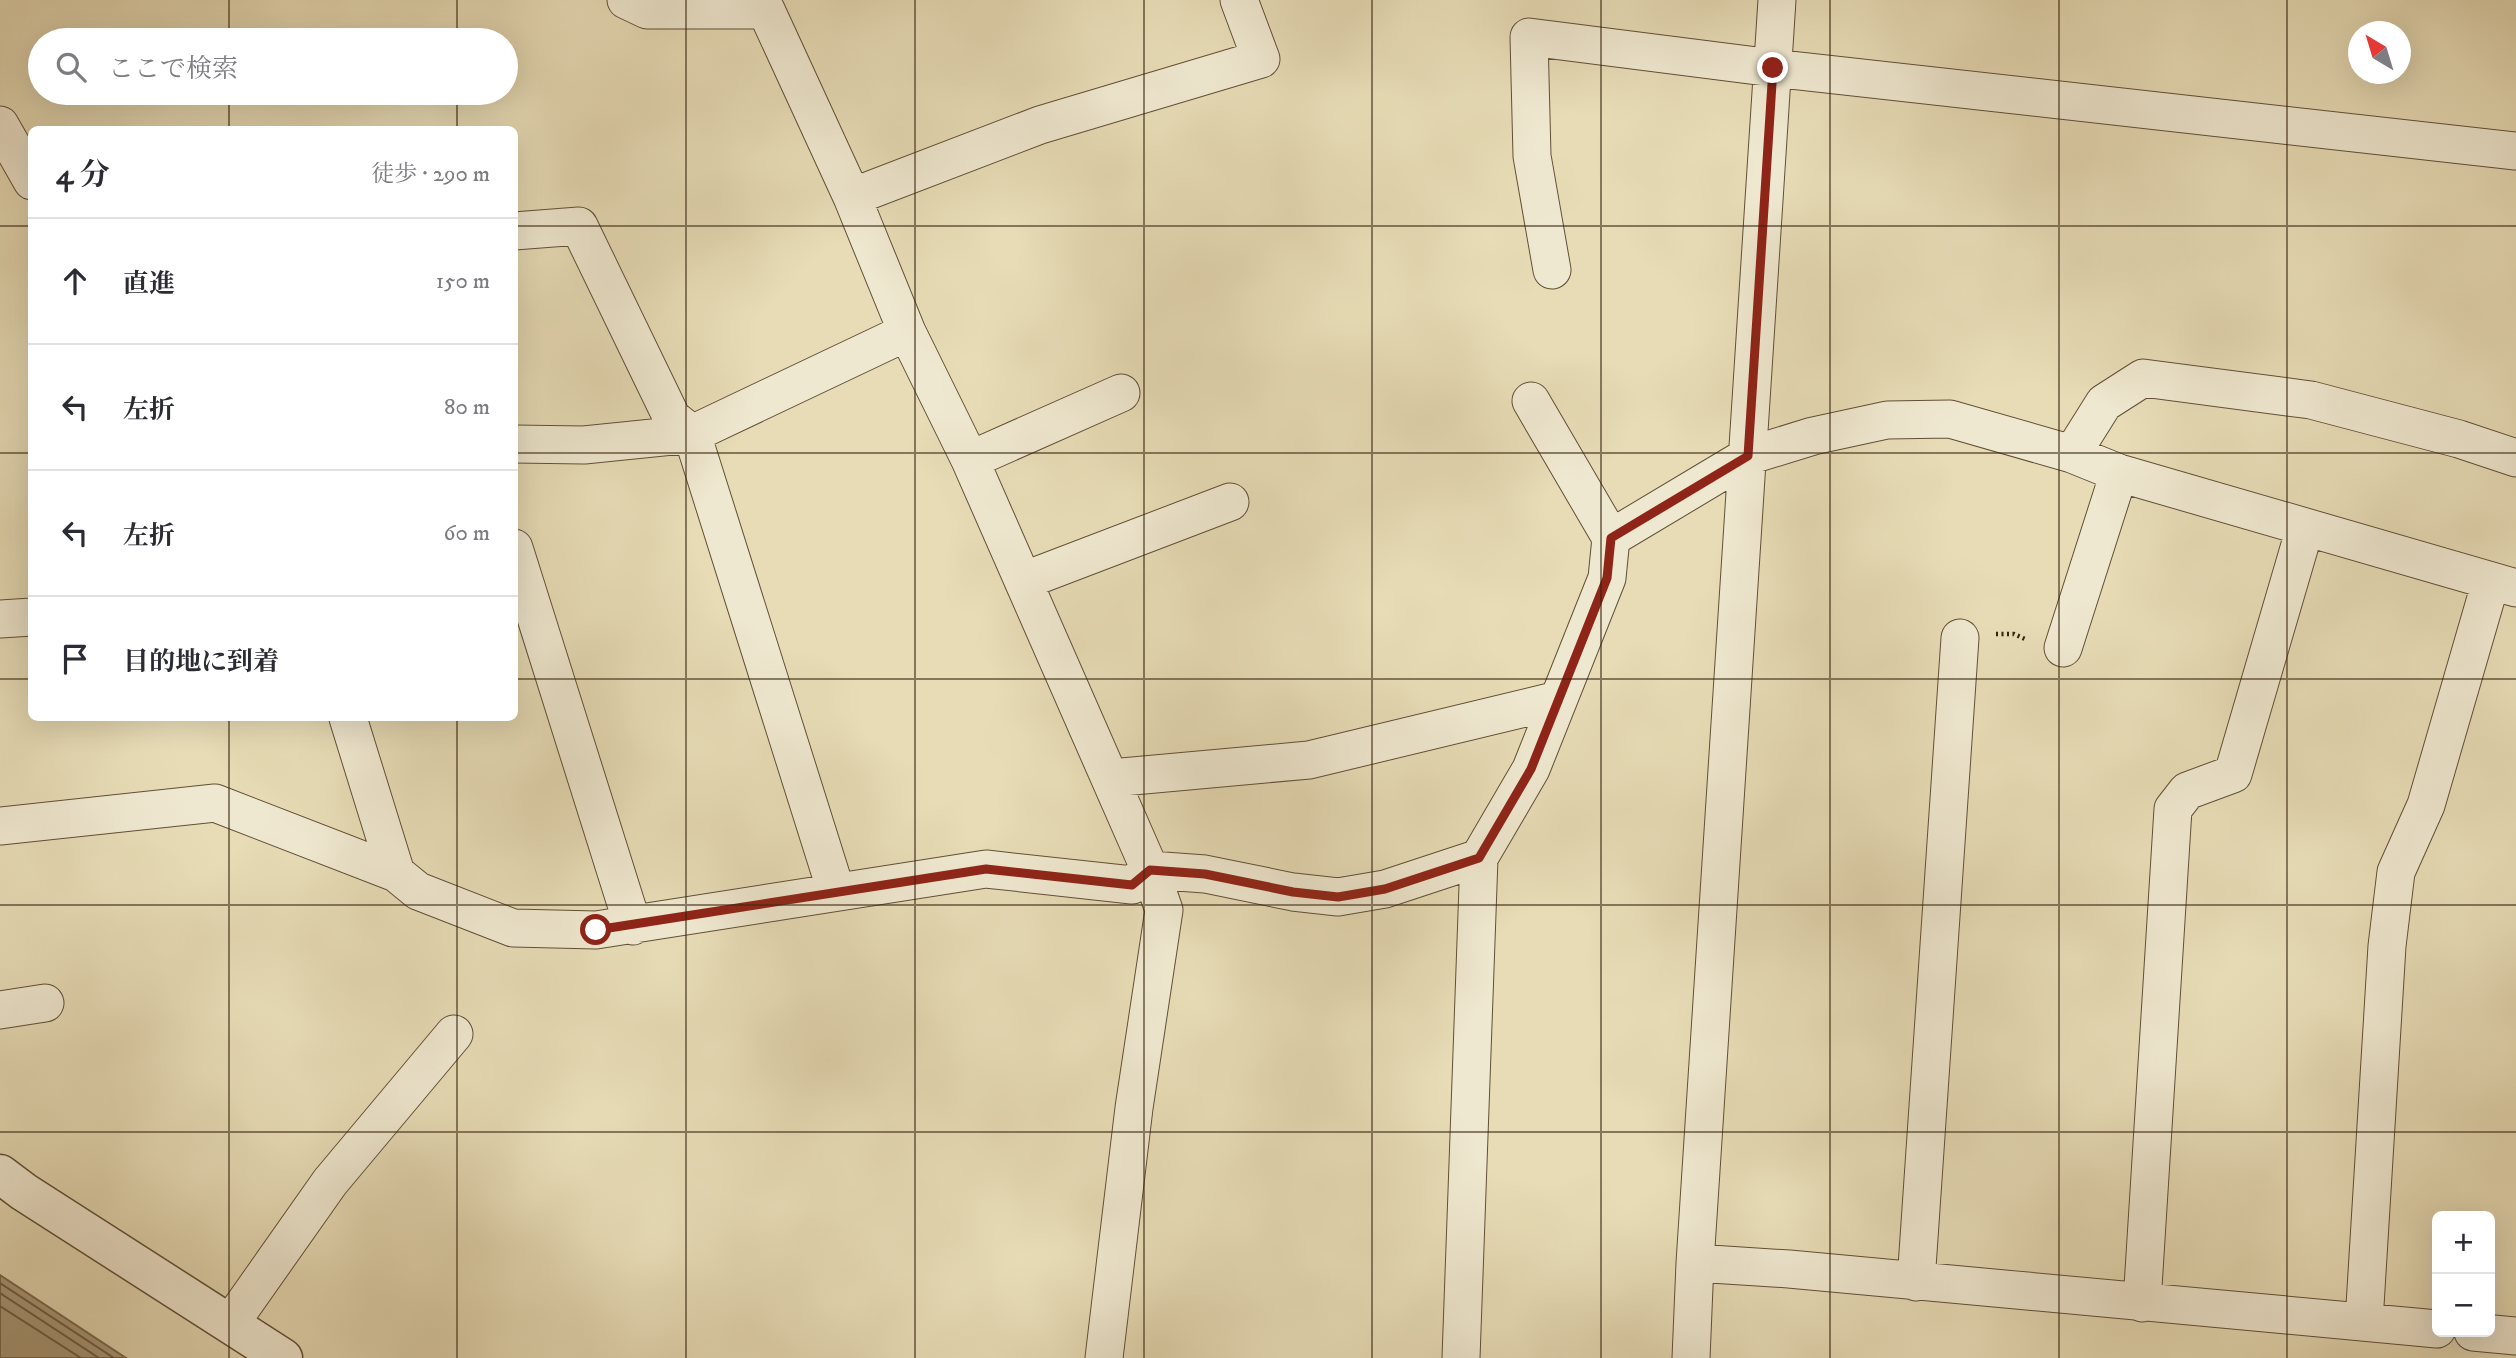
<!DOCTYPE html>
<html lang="ja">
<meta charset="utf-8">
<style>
body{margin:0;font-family:"IM FELL DW Pica","Noto Serif JP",serif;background:#f7f7f7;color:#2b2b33}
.controls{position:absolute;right:21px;bottom:21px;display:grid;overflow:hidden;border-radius:10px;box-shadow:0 7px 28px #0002}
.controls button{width:63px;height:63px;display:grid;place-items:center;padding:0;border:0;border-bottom:2px solid #e1e1e2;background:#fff;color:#2b2b33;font:35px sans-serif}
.compass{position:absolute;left:2348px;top:21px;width:63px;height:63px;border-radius:50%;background:#fff;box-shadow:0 7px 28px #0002;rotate:322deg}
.stop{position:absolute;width:21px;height:21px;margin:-16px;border:5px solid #8f2418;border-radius:50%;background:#fff}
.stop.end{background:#8f2418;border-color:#fff;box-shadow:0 2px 7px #0008}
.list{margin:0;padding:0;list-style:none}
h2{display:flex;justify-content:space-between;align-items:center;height:91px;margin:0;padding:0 28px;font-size:30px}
h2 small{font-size:23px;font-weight:400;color:#7c7c81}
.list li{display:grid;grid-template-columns:46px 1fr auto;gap:21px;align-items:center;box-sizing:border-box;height:126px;padding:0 28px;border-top:2px solid #e1e1e2}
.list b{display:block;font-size:26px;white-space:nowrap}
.list em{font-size:23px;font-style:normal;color:#7c7c81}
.icon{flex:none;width:38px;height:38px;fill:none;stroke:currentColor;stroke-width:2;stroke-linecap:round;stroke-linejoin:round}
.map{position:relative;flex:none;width:2516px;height:1358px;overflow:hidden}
.search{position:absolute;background:#fff;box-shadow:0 7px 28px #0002;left:28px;top:28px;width:490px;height:77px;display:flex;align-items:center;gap:18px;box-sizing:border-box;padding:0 24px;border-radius:38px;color:#7c7c81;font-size:26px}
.panel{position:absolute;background:#fff;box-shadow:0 7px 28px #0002;left:28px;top:126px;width:490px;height:595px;border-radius:10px}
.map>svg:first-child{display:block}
.water{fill:#aa9c7c;stroke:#7b6a4f;stroke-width:2}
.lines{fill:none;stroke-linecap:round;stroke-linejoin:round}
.shore{stroke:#6f5e44;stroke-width:2}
.minor-casing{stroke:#614f36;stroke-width:39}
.tertiary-casing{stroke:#614f36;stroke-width:41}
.path{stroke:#34200c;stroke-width:4.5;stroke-dasharray:2 3.5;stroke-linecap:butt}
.minor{stroke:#efe8d0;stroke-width:37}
.tertiary{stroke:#efe8d0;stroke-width:38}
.route{stroke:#8f2418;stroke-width:9}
.grid{fill:none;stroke:#34200c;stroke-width:2;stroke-opacity:0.55}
</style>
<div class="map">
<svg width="2516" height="1358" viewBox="0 0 2516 1358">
<rect width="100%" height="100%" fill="#e7dcb6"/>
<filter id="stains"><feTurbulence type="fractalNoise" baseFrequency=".00286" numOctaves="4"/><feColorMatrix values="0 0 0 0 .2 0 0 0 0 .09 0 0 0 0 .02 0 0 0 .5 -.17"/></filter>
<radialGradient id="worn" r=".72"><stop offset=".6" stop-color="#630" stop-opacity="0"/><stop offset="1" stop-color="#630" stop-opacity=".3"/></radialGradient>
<path class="water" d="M 0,1275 L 126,1358 L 0,1358 Z"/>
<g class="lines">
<path class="shore" d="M 0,1283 L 114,1358
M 0,1293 L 99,1358
M 0,1306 L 81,1358"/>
<g class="minor-casing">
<path id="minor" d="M 626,0 L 647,10 L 766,10 L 852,197 L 907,332 L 970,460 L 1150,870 L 1164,910 L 1134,1108 L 1104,1358
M 0,125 L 32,181
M 852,197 L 1040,125 L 1261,59 L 1239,0
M 514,231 L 579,226 L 672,418 L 692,434 L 836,891
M 1552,270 L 1532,156 L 1529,37 L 1773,68 L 2516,151
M 1531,401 L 1611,538
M 514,444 L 584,445 L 692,434 L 907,332
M 2072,454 L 2104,403 L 2143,378 L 2311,400 L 2459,439 L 2516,458
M 970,460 L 1121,393
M 514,548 L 633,926
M 1023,581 L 1230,502
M 0,619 L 32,617
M 2063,648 L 2119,473
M 348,718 L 396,873
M 1111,778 L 1309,760 L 1558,700
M 0,826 L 215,803 L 396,873 L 418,891 L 513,928 L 596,930 L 986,869 L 1132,885 L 1150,870 L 1205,874 L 1293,892 L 1338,897 L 1385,889 L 1479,858 L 1531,769 L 1607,578 L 1611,538 L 1748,456 L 1813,436 L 1887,420 L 1950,419 L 2072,454 L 2119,473 L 2516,588
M 0,1010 L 45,1003
M 1695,1263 L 1789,1269 L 2437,1329
M 1916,1282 L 1960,638
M 2142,1303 L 2173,809 L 2187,791 L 2233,774 L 2305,528
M 2364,1322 L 2387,946 L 2396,872 L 2426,805 L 2491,581
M 230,1324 L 330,1182 L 454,1034
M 2473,1332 L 2516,1336
M 1461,1358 L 1479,858
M 1691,1358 L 1695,1263 L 1777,0"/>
</g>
<g class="tertiary-casing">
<path id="tertiary" d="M 0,1174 L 24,1192 L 283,1358"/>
</g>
<path class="path" d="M 1996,634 L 2014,634 L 2025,639"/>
<use href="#minor" class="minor"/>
<use href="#tertiary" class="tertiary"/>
</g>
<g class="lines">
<path class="route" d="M 596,930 L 986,869 L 1132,885 L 1150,870 L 1205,874 L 1293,892 L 1338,897 L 1385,889 L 1479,858 L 1531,769 L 1607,578 L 1611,538 L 1748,456 L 1773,68"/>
</g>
<path class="grid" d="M 229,0 L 229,40M 457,0 L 457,40M 686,0 L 686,1358M 915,0 L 915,1358M 1144,0 L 1144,1358M 1372,0 L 1372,1358M 1601,0 L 1601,1358M 1830,0 L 1830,1358M 2059,0 L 2059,1358M 2287,0 L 2287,1358M 229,93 L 229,130M 457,93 L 457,130M 0,226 L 32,226M 514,226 L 2516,226M 0,453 L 32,453M 514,453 L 2516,453M 0,679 L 32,679M 514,679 L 2516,679M 229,718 L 229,1358M 457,718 L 457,1358M 0,905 L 2516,905M 0,1132 L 2516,1132"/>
<rect width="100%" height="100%" filter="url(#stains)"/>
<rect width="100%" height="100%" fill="url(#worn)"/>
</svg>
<div class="controls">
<button>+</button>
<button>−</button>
</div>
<svg class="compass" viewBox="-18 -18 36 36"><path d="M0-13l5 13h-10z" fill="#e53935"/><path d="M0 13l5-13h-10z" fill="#7c7c81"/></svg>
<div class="stop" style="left:596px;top:930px"></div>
<div class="stop end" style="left:1773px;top:68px"></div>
<div class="search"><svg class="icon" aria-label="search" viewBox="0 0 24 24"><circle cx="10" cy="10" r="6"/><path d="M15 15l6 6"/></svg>ここで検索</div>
<section class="panel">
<h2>4 分<small>徒歩 · 290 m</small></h2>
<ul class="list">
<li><svg class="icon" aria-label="ahead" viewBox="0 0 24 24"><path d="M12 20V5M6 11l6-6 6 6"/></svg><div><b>直進</b></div><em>150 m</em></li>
<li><svg class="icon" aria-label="left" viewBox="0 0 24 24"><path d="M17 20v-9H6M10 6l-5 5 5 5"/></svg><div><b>左折</b></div><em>80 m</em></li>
<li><svg class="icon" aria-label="left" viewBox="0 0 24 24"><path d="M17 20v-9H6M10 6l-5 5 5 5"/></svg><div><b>左折</b></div><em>60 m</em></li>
<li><svg class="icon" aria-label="arrive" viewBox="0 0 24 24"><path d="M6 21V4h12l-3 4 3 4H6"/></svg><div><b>目的地に到着</b></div></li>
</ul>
</section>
</div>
